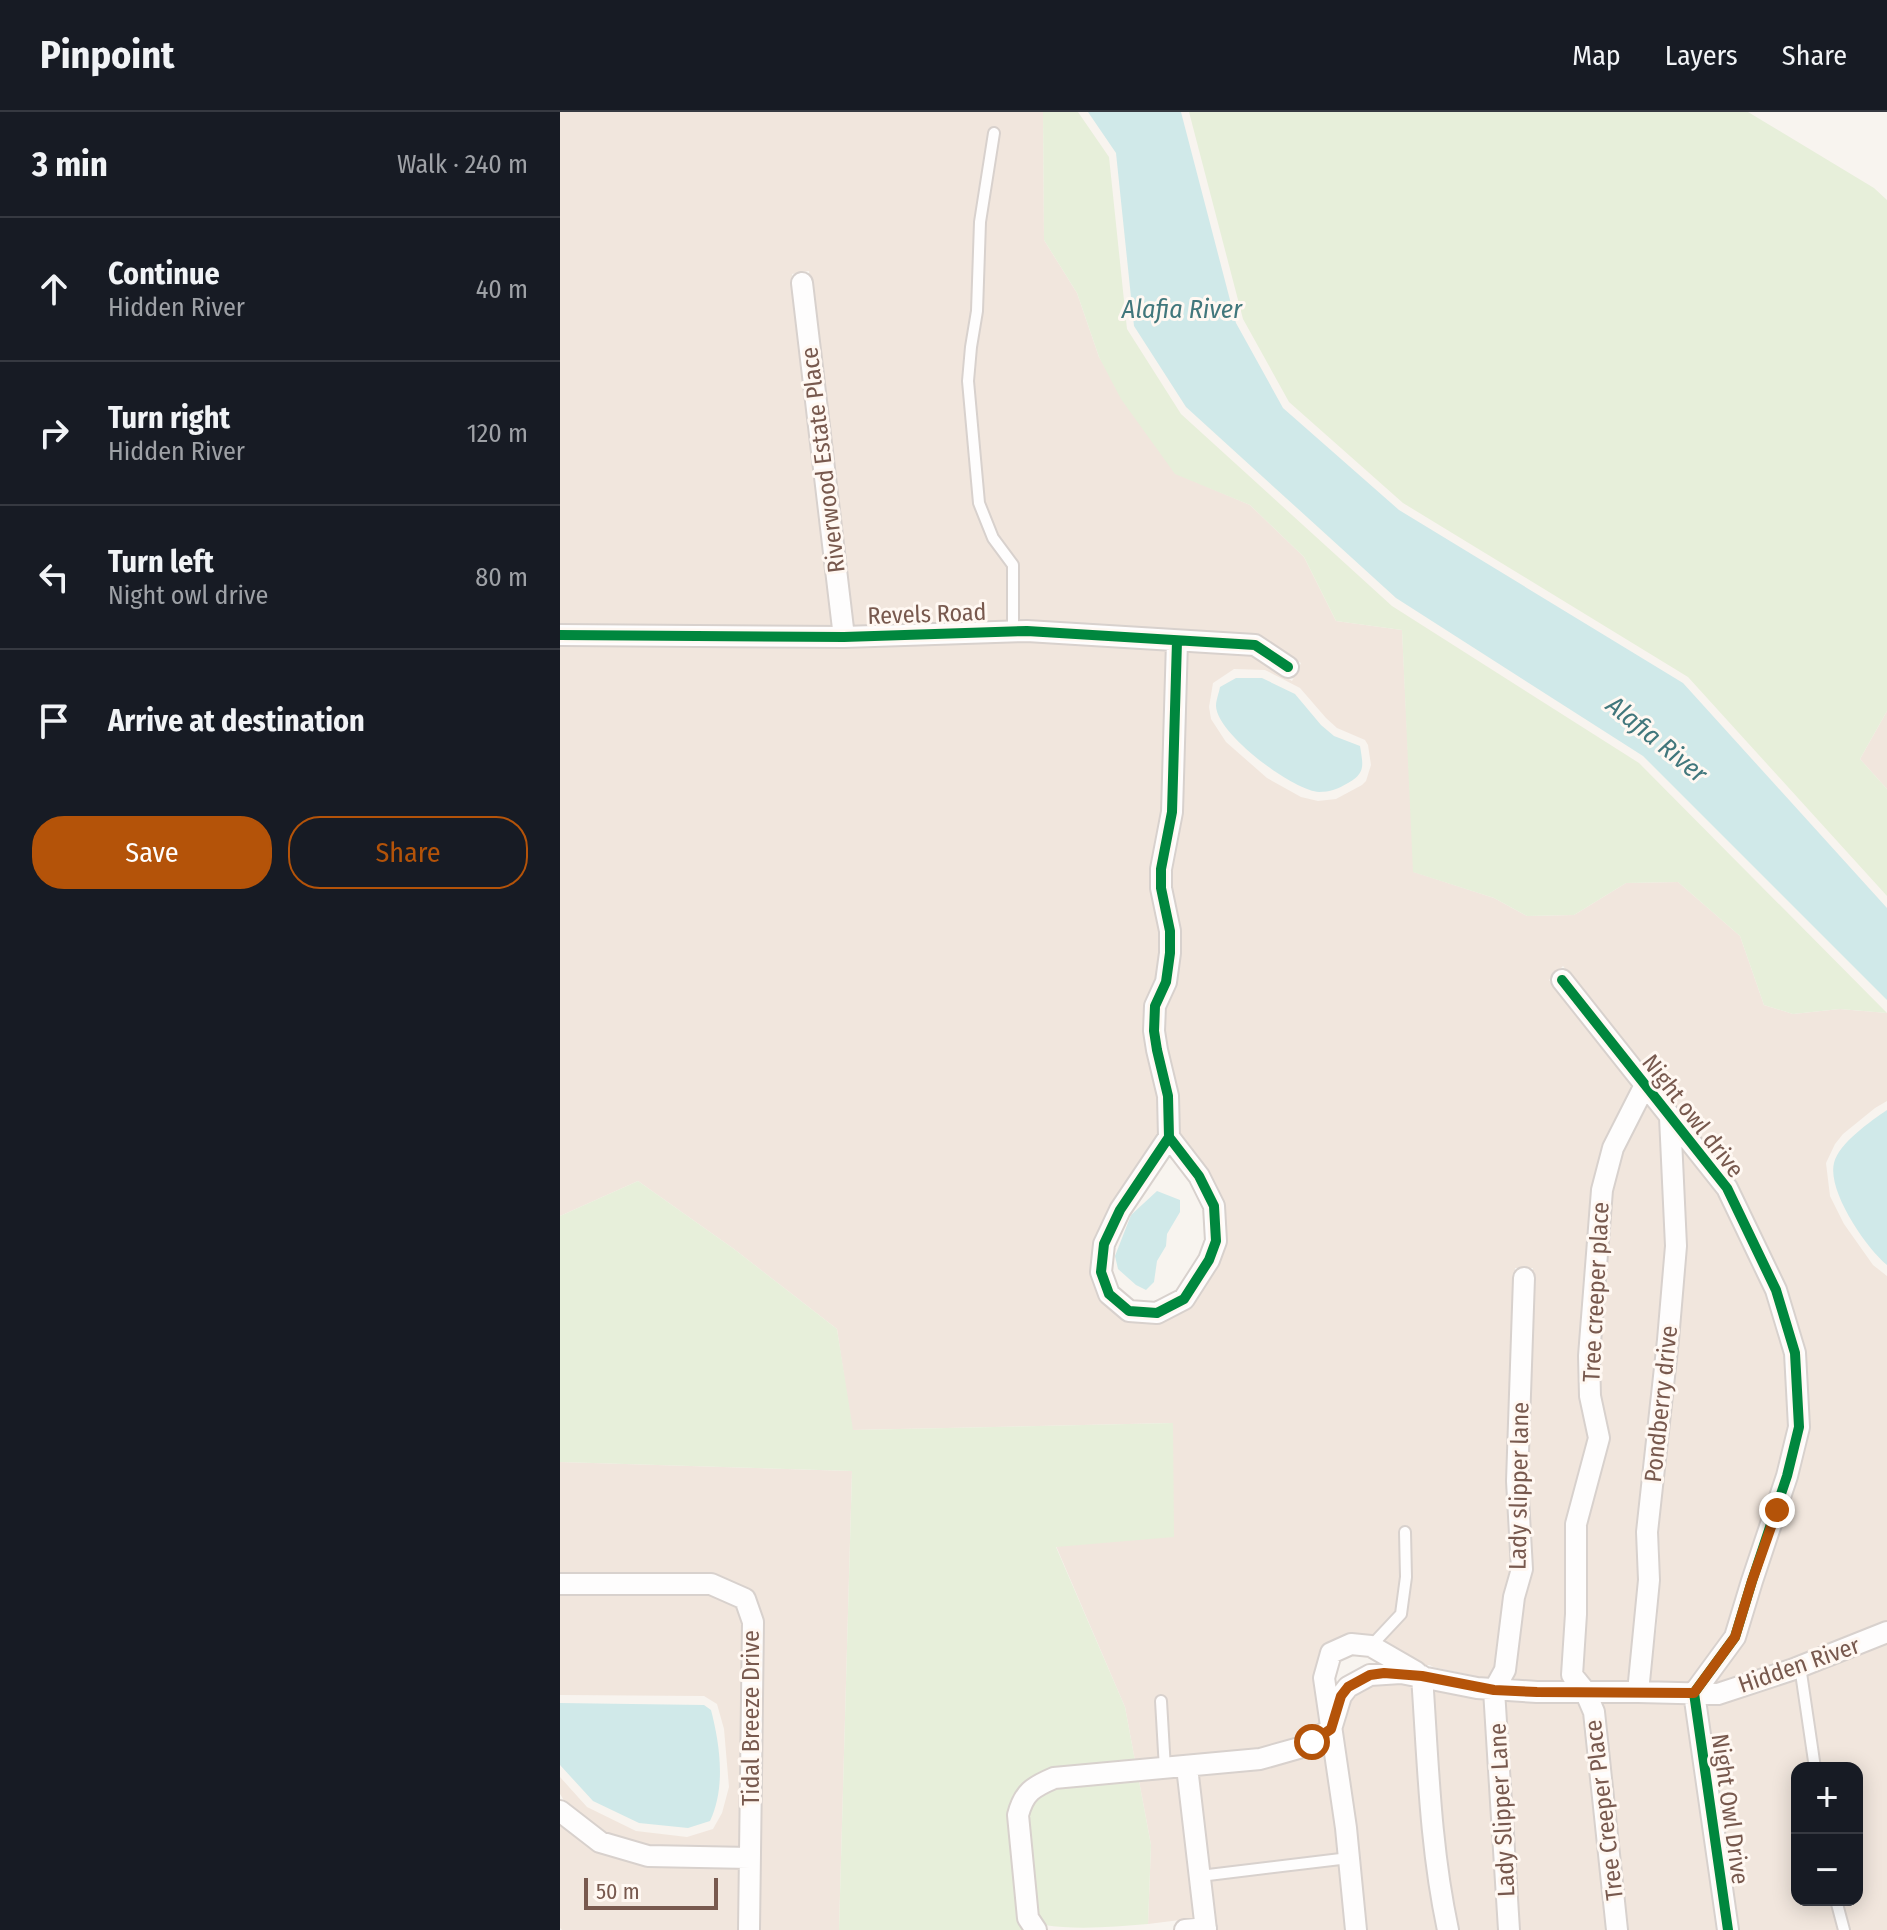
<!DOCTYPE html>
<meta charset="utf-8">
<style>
body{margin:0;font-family:"Fira Sans Condensed",sans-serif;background:#242831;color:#f1f3f6}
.controls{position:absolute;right:24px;bottom:24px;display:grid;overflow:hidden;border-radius:16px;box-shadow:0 4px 20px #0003}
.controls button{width:72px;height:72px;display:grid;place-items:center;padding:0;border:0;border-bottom:2px solid #363941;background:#171b24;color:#f1f3f6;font:40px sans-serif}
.scale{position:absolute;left:24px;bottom:20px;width:134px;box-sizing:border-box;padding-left:8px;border:4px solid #78594e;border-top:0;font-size:22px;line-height:28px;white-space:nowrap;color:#78594e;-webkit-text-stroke:6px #fff8f2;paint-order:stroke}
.stop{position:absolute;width:24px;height:24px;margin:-18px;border:6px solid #b45309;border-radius:50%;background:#fff}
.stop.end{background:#b45309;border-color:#fff;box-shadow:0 2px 8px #0008}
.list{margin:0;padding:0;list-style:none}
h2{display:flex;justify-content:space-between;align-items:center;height:104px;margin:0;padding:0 32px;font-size:34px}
h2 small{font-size:26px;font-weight:400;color:#9ea1a6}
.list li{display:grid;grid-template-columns:52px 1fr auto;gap:24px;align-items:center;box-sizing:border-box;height:144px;padding:0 32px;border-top:2px solid #363941}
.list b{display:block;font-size:30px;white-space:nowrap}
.list p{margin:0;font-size:26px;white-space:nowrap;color:#9ea1a6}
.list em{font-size:26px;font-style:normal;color:#9ea1a6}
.actions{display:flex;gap:16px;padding:24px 32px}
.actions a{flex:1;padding:18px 0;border:2px solid #b45309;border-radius:32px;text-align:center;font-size:28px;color:#b45309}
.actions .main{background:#b45309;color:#fff}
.icon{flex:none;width:44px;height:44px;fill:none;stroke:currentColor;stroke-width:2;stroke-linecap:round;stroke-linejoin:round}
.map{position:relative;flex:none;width:1327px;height:1818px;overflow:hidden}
header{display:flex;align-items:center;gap:48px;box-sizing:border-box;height:112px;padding:0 40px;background:#171b24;border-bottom:2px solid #363941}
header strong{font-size:38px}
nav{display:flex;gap:44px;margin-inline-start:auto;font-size:28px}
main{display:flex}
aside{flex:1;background:#171b24}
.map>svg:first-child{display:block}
.residential{fill:#f1e6dd;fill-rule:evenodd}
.green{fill:#e7efda}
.water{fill:#d0e9e9}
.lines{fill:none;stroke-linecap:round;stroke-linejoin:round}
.service-casing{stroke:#d8d1cd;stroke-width:14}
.minor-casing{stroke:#d8d1cd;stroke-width:24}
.service{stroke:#fefdfd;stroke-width:10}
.minor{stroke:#fefdfd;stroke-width:20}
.cycleway-casing{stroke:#fff8f2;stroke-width:15}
.cycleway{stroke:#00873e;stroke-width:10}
.route{stroke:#b45309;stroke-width:10}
.labels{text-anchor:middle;stroke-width:6;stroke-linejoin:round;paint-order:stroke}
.street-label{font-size:24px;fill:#78594e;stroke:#fff8f2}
.water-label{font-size:26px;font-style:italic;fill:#41777c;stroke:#fff8f2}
</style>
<header>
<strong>Pinpoint</strong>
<nav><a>Map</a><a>Layers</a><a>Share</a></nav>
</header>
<main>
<aside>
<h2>3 min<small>Walk · 240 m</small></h2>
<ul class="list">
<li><svg class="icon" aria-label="ahead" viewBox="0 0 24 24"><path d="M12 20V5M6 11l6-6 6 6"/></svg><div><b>Continue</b><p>Hidden River</p></div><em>40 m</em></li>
<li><svg class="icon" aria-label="right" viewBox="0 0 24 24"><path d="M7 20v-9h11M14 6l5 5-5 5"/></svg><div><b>Turn right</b><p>Hidden River</p></div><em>120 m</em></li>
<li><svg class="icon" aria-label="left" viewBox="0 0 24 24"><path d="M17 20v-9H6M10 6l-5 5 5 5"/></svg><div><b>Turn left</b><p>Night owl drive</p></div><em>80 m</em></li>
<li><svg class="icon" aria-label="arrive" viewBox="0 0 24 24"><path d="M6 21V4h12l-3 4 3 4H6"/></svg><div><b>Arrive at destination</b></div></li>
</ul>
<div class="actions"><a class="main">Save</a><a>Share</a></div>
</aside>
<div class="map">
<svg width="1327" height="1818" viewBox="0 0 1327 1818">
<rect width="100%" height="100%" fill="#f8f4ef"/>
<path class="residential" d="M 0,0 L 483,0 L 484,128 L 517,181 L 539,245 L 615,361 L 690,393 L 744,445 L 776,509 L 842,518 L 854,760 L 934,786 L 967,804 L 1014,803 L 1066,771 L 1118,770 L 1180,824 L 1204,893 L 1233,902 L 1280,897 L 1327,901 L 1327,989 L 1315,996 L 1283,1022 L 1275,1032 L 1266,1051 L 1270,1084 L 1284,1112 L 1313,1153 L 1327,1164 L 1327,1509 L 1312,1517 L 1231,1547 L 1154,1571 L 1184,1528 L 1236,1367 L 1248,1314 L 1173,1070 L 1003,854 L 989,868 L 1159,1083 L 1207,1182 L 1226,1243 L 1229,1314 L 1218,1361 L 1167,1520 L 1130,1570 L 1089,1569 L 1097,1513 L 1100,1443 L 1097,1406 L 1081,1443 L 1078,1512 L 1071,1569 L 1030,1569 L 1024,1561 L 1025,1414 L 1041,1350 L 1038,1244 L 1042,1208 L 1029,1325 L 1014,1389 L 1007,1569 L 950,1569 L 967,1369 L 973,1156 L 955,1156 L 948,1369 L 953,1456 L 936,1555 L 929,1567 L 873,1555 L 870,1553 L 865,1553 L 815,1525 L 788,1522 L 767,1531 L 762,1538 L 755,1567 L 760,1612 L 747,1621 L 736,1627 L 699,1637 L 575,1649 L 565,1595 L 496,1434 L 613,1311 L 292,1318 L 277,1217 L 174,1137 L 78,1069 L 0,1104 L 0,534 L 277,537 L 467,529 L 607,539 L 603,698 L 591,757 L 592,777 L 601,821 L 601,1021 L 553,1092 L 540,1186 L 563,1207 L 568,1209 L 597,1212 L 601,1211 L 632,1193 L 656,1154 L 662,1089 L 646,1057 L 619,1021 L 617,981 L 606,936 L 604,919 L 610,758 L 626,540 L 693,544 L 732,569 L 741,551 L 696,523 L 467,508 L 292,514 L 249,159 L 232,162 L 273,514 L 0,513 ZM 674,557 L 705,558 L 740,576 L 766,606 L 777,616 L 805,628 L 808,633 L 811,653 L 806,669 L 802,673 L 776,687 L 758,689 L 741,685 L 707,666 L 666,630 L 651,607 L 649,595 L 653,571 Z
M 1327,599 L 1327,677 L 1300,647 Z
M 0,1350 L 292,1359 L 279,1818 L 198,1818 L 194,1483 L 188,1477 L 151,1461 L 0,1462 Z
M 149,1482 L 178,1495 L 183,1512 L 181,1736 L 89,1734 L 44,1720 L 5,1690 L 0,1682 L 0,1665 L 27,1695 L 76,1719 L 127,1725 L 153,1717 L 162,1701 L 169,1675 L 164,1617 L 157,1592 L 144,1584 L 0,1583 L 0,1483 Z
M 1327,1532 L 1327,1818 L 1178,1818 L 1145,1592 L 1237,1566 ZM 1237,1656 L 1297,1656 L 1297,1788 L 1237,1788 Z
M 825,1571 L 854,1573 L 879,1818 L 806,1818 L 781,1622 L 783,1620 L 781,1615 L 789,1589 L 794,1583 L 812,1573 Z
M 872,1577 L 926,1587 L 939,1818 L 898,1818 L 887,1764 L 879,1682 Z
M 944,1589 L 1019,1590 L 1025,1603 L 1048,1818 L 958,1818 Z
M 1039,1590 L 1126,1591 L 1159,1818 L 1066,1818 Z
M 764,1634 L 777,1718 L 787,1818 L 656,1818 L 637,1664 L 702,1658 L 741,1647 Z
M 619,1666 L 636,1806 L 588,1812 L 591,1733 L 579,1669 Z
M 0,1711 L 35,1738 L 85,1754 L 180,1756 L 179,1818 L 2,1818 L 0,1816 Z"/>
<path class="green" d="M 483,0 L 518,0 L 549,45 L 567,217 L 621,302 L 832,494 L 1079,651 L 1327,901 L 1280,897 L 1233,902 L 1204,893 L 1180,824 L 1118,770 L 1066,771 L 1014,803 L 967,804 L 934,786 L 853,760 L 842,518 L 776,509 L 744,445 L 690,393 L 615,362 L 561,287 L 539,245 L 517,181 L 484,128 Z
M 629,0 L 1188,0 L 1314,76 L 1327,88 L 1327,599 L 1300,647 L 1327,677 L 1327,784 L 1128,565 L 843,391 L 729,290 L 683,207 Z
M 78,1069 L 174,1137 L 277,1217 L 293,1318 L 613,1311 L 614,1425 L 496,1435 L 565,1595 L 575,1649 L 494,1655 L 472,1664 L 456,1679 L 449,1700 L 465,1818 L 279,1818 L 292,1359 L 0,1350 L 0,1104 Z
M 579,1669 L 591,1733 L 588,1812 C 554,1815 516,1818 484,1813 L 477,1802 L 467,1704 L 470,1693 L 480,1683 L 497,1676 Z"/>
<path class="water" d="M 528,0 L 621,0 L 676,211 L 723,296 L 839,398 L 1123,571 L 1327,796 L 1327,888 L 1083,644 L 836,486 L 626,295 L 574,214 L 556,41 Z
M 676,566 L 702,566 L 735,582 L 761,613 L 774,624 L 800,634 C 803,653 806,661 788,671 C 778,677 770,680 759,680 C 732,678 657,622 656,594 C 656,588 659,581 660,575 Z
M 1327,998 L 1327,1153 C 1306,1136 1267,1079 1274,1051 C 1279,1031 1311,1009 1327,998 Z
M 597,1079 L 620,1088 L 620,1100 L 607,1122 L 606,1134 L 597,1149 L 594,1170 L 586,1178 L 576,1173 L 558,1157 L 555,1144 L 571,1103 Z
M 0,1591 L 144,1593 L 151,1598 C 160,1633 166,1675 150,1709 L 128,1716 L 79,1711 L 33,1689 L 0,1653 Z"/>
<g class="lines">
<g class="service-casing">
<path id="service" d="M 434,21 L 420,110 L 417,199 L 411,235 L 408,269 L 419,391 L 433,426 L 453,453 L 453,519
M 811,1534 L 841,1502 L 846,1465 L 845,1420
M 1240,1554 L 1255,1656
M 601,1589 L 605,1657
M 640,1764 L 789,1746
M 1276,1788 L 1284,1818"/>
</g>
<g class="minor-casing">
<path id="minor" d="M 242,171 L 284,525
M 0,523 L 284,525 L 467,519 L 695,533 L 728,555
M 1002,868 L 1167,1076 L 1216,1178 L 1235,1241 L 1239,1315 L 1227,1364 L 1192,1469 L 1175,1525 L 1134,1581 L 1168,1818
M 609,1025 L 639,1064 L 654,1094 L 656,1129 L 649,1148 L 624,1187 L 597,1201 L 569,1199 L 549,1182 L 541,1160 L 544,1132 L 560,1098 L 609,1025 L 608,984 L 597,938 L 594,919 L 595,894 L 606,870 L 610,841 L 610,819 L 601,776 L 601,757 L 612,700 L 617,529
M 0,1472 L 151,1472 L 185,1487 L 193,1510 L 189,1818
M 862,1564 C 868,1649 870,1735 888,1818
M 1078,1580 L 1089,1468 L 1087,1420 L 1108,1228 L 1116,1134 L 1110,1005
M 771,1617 L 781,1584 L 788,1575 L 810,1563 L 841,1561 L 917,1576 L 977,1580 L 1078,1580 L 1158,1582 L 1234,1557 L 1327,1520
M 627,1655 L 646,1818
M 0,1699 L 40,1730 L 88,1744 L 190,1746
M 476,1818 L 468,1806 L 458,1703 C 464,1680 473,1675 494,1666 L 700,1647 L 739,1636 L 771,1617
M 625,1818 L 646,1816
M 796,1818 L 786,1716 L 764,1566 L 771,1541 L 791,1532 L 811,1534 L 856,1560
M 949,1818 L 934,1578 L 945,1558 L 954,1485 L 962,1457 L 957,1369 L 964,1166
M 1057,1818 L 1034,1600 L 1025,1579 L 1012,1563 L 1016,1502 L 1016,1412 L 1039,1326 L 1030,1284 L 1029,1244 L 1042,1078 L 1053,1036 L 1085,973"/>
</g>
<use href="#service" class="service"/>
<use href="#minor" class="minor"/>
<g class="cycleway-casing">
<path id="cycleway" d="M 0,523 L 284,525 L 467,519 L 695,533 L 728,555
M 1002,868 L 1167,1076 L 1216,1178 L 1235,1241 L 1239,1315 L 1227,1364 L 1192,1469 L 1175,1525 L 1134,1581 L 1168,1818
M 609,1025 L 639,1064 L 654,1094 L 656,1129 L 649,1148 L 624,1187 L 597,1201 L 569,1199 L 549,1182 L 541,1160 L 544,1132 L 560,1098 L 609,1025 L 608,984 L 597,938 L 594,919 L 595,894 L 606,870 L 610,841 L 610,819 L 601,776 L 601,757 L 612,700 L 617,529"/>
</g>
<use href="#cycleway" class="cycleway"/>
</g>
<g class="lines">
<path class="route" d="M 752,1630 L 771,1617 L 781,1584 L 788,1575 L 810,1563 L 824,1561 L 862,1564 L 934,1578 L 977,1580 L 1134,1581 L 1175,1525 L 1192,1469 L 1217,1398"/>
</g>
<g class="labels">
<g class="street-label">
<text transform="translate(263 348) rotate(-97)" y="8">Riverwood Estate Place</text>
<text transform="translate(367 502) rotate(-2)" y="8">Revels Road</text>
<text transform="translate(1133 1004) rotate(52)" y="8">Night owl drive</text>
<text transform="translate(1036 1180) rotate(-87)" y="8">Tree creeper place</text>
<text transform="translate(1101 1292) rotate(-84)" y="8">Pondberry drive</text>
<text transform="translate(959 1374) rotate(-89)" y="8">Lady slipper lane</text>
<text transform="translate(1239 1553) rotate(-19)" y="8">Hidden River</text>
<text transform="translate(191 1606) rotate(-90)" y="8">Tidal Breeze Drive</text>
<text transform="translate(1170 1697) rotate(82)" y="8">Night Owl Drive</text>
<text transform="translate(942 1698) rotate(-93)" y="8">Lady Slipper Lane</text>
<text transform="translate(1044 1698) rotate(-97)" y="8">Tree Creeper Place</text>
</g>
<g class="water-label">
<text x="622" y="206">Alafia River</text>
<text transform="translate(1097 627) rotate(39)" y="9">Alafia River</text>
</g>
</g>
</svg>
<div class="controls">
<button>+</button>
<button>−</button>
</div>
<div class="scale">50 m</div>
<div class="stop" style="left:752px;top:1630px"></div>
<div class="stop end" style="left:1217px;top:1398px"></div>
</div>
</main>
